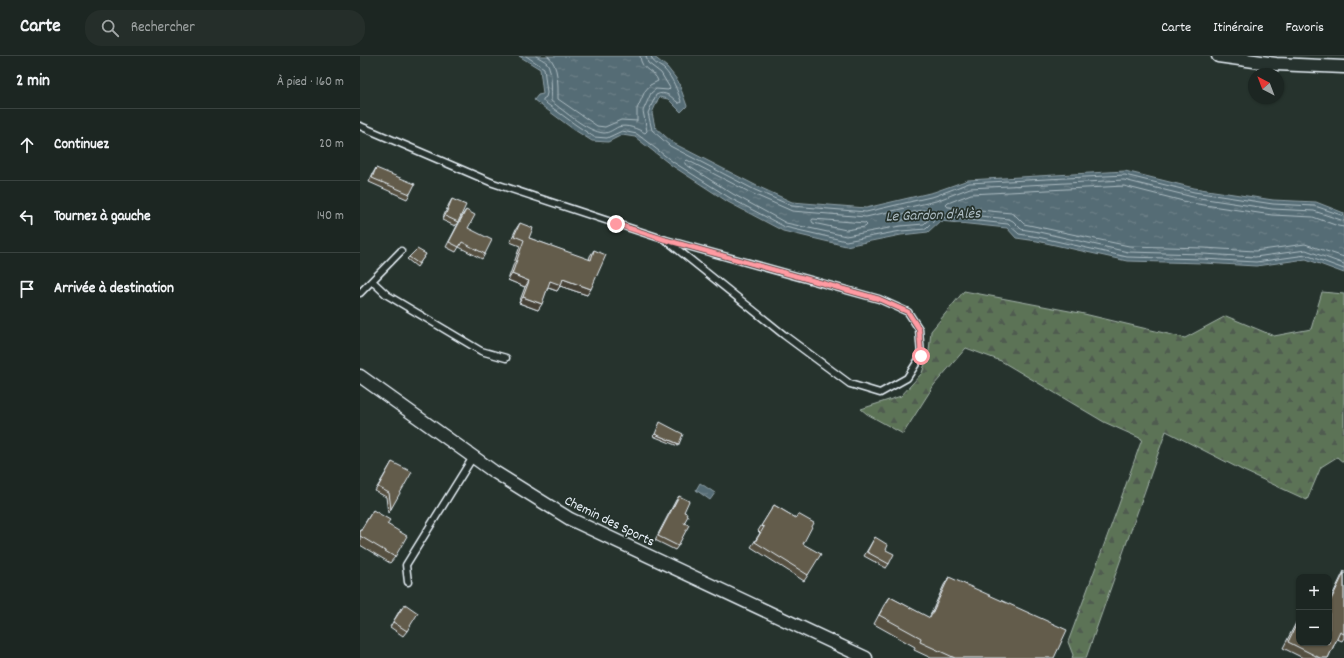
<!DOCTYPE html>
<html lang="fr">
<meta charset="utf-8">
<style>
body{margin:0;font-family:Dekko,sans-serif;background:#252e2a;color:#f1f3f6}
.controls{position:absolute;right:12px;bottom:12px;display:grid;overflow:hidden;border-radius:8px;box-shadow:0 1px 3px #0004}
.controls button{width:36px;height:36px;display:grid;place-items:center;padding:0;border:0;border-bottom:1px solid #3a4340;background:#1c2622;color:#f1f3f6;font:20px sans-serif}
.compass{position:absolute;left:888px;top:12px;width:36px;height:36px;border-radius:50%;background:#1c2622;box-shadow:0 1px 3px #0004;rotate:318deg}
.stop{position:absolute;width:12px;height:12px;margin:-9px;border:3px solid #ff9aa2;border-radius:50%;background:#fff}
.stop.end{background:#ff9aa2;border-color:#fff;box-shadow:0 1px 4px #0008}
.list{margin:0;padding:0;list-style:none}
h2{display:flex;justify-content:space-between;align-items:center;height:52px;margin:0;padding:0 16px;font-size:17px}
h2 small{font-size:13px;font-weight:400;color:#a0a5a5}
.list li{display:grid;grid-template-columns:26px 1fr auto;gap:12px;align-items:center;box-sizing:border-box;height:72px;padding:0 16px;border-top:1px solid #3a4340}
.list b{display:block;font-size:15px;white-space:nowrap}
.list em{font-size:13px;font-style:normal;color:#a0a5a5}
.icon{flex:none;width:22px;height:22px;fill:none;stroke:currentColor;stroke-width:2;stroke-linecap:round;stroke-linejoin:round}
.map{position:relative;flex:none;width:984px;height:602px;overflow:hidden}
header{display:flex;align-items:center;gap:24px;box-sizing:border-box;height:56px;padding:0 20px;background:#1c2622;border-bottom:1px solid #3a4340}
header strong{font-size:19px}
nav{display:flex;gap:22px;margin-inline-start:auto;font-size:14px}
.search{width:280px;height:36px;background:#252e2a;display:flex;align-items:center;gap:10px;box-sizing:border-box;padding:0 14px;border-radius:16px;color:#a0a5a5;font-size:15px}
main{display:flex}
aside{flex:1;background:#1c2622}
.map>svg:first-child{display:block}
.forest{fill:url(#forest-firs);stroke:#a2b2a8}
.water{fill:url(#water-ripples);stroke:#90a1a9}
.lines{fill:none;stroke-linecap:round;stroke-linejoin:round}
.shore{stroke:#adbcc3;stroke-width:1}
.lane-casing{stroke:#e8f1f8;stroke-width:9}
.street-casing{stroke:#e8f1f8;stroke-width:15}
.lane{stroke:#26332d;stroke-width:6}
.street{stroke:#26332d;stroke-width:12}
.wall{fill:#554f40;stroke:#e8f1f8}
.shaded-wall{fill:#454034;stroke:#e8f1f8}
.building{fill:#635c4b;stroke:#e8f1f8}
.route{stroke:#ff9aa2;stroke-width:5}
.labels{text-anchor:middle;stroke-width:3.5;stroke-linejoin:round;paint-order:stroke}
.street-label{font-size:14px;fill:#e8f1f8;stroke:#26332d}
.water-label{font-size:15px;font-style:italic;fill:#adbcc3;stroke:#26332d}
</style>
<header>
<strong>Carte</strong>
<div class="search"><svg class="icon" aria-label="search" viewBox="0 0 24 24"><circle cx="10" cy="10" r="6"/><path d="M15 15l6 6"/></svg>Rechercher</div>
<nav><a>Carte</a><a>Itinéraire</a><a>Favoris</a></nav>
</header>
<main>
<aside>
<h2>2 min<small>À pied · 160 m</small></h2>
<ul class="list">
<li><svg class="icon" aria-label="ahead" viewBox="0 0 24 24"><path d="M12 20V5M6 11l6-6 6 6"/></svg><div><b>Continuez</b></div><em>20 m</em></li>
<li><svg class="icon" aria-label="left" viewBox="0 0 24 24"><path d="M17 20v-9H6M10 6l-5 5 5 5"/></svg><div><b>Tournez à gauche</b></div><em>140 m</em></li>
<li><svg class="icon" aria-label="arrive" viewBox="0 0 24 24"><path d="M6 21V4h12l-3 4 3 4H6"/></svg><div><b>Arrivée à destination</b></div></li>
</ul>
</aside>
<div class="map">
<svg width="984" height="602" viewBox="0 0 984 602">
<defs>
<pattern id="forest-firs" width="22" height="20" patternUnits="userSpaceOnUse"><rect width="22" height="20" fill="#5c7357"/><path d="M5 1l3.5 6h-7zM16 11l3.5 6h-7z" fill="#505b50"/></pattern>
<pattern id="water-ripples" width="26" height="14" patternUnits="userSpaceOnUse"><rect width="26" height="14" fill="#556c74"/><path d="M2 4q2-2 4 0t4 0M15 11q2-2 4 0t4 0" fill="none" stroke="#6d8189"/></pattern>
</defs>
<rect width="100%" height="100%" fill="#26332d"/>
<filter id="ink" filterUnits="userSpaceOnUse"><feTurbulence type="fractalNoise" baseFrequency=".025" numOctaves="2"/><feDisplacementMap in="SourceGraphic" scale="8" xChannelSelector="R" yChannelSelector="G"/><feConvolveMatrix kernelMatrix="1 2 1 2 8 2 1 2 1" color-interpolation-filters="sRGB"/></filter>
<g filter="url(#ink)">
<path class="forest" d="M 604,235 L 720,257 L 825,282 L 866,260 L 914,280 L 951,273 L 962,236 L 984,238 L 984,407 L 977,401 L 961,411 L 947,444 L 884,415 L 806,375 L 726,602 L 712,602 L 713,599 L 708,586 L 758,451 L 782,383 L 744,366 L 641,305 L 606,292 L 574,329 L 543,378 L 507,358 L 501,353 L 541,340 L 562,317 L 569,295 L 571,275 Z"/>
<path class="water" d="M 159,0 L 293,0 L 307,11 L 318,25 L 327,50 L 321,56 L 308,43 L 299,41 L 292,57 L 295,71 L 313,87 L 397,130 L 432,146 L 506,152 L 574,136 L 608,124 L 765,115 L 834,132 L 913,144 L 956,146 L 984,157 L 984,217 L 946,203 L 896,210 L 843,207 L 767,205 L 677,185 L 656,182 L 647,172 L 580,165 L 568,176 L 541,179 L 486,190 L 423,175 L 368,146 L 311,109 L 275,81 L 262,79 L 248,86 L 232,85 L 213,73 L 174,44 L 178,39 L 183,38 L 180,13 Z
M 340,427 L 355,437 L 350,444 L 336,434 Z"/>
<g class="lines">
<path class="shore" d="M 166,0 L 184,12 L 187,37 L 186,41 L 183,43 L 183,45 L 216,69 L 234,81 L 247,82 L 262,75 L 277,78 L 313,106 L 370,142 L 425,171 L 486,185 L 541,175 L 566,173 L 577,162 L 580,161 L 648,168 L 659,178 L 678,181 L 767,201 L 843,203 L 896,206 L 946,199 L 984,213
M 176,0 C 179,2 184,4 187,7 C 192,13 192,37 191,45 C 204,55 228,76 244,77 C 249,77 254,73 258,71 C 267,68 278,73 285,77 L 287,75 L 283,55 L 291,37 L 296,33 L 308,34 L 310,32 L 301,17 L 288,7 L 286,0
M 188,0 C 199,9 198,30 198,43 L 237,70 L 245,71 L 261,64 L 277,65 L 277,53 L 285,35 L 290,29 L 298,25 C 295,14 281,16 280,0
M 291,0 C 292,7 299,9 304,13 C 313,22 317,34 321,45 L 320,47 L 318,47 C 312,41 305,34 296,39 L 288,57 L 292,74 L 310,90 L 395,134 L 432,150 L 506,156 L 575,140 L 609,127 L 765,119 L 834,136 L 913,148 L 955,150 L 984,160
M 564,154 L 566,155 L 566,157 L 561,162 L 534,165 L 532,163 L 533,161 Z
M 453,163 L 505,167 L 507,169 L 505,171 L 486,174 L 453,167 L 452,165 Z
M 984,165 L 954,155 L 912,153 L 833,141 L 764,124 L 610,132 L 576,145 L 506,161 L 432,155 L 393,138 L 327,104 L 325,106 L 325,108 L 373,138 L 426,167 L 486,180 L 540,170 L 564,168 L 574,158 L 580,156 L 649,163 L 653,165 L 661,173 L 679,176 L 768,196 L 843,198 L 895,201 L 946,194 L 984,208
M 984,171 L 978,170 L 953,161 L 912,159 L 831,147 L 764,130 L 611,138 L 588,147 L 586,149 L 588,151 L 651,157 L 656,160 L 664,168 L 769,190 L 844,192 L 895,195 L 945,188 L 984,201"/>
<g class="lane-casing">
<path id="lane" d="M 0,70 L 133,127 L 306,184 L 519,243 L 548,256 L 559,273 L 561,300 L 547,322 L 520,337 L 490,328 L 424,279 L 306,184
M 12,225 L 27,239 L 121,295 L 146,302
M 0,237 L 41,195
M 48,526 L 46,509 L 113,401"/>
</g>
<g class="street-casing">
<path id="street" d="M 858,0 L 916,8 L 984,11
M 0,320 L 133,415 L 210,463 L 506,602"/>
</g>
<use href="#lane" class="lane"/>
<use href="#street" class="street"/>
</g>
<path class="wall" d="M 16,112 L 50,138 L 47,143 L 9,126 L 13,117 Z
M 92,143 L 98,166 L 95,170 L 82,164 L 89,148 Z
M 106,154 L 108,172 L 125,198 L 122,203 L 99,191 L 96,196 L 86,191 L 103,158 Z
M 160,167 L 169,182 L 229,204 L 230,200 L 234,194 L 227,239 L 200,230 L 197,235 L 188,232 L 178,254 L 159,247 L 165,231 L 148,224 L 160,190 L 150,186 L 156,173 Z
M 66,198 L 57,211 L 47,203 L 49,201 Z
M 32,406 L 31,453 L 28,457 L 26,441 L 15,435 Z
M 319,440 L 324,456 L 326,459 L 324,467 L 318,490 L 315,494 L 295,484 L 316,444 Z
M 414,449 L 436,462 L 438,458 L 448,519 L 444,525 L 391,491 L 400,477 L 398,475 Z
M 13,454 L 27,468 L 35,501 L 30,507 L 0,489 L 0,475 Z
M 515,481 L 526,494 L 529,508 L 526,512 L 504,500 Z
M 984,515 L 984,582 L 982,585 L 977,583 L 968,602 L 943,602 L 923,592 L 939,561 L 939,587 L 969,587 L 969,546 Z
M 589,521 L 694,602 L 571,602 L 554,594 L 555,591 L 514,568 L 524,549 L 530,541 L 569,562 L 584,529 Z
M 41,552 L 47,575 L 43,580 L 30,571 Z"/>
<path class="shaded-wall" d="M 152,218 L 169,225 L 165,231 L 148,224 Z
M 203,223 L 231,233 L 227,239 L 200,230 L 197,235 L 186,231 L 190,225 Z
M 163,241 L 182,248 L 178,254 L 159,247 Z
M 295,378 L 319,388 L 318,390 L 293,380 Z"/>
<path class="building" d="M 16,112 L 55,128 L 50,138 L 12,122 Z
M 92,143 L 106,149 L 98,166 L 85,160 Z
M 106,154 L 115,159 L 108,172 L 132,184 L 125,198 L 102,186 L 99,191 L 89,186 Z
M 160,167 L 173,172 L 169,182 L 231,204 L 234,194 L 246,199 L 231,233 L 203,223 L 201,229 L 190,225 L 182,248 L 163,241 L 169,225 L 152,218 L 164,184 L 154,180 Z
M 57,193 L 66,198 L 59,208 L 49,201 Z
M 300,366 L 323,378 L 319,388 L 295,378 Z
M 32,406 L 52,416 L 31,453 L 29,437 L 18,431 Z
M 319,440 L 329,445 L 324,456 L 327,457 L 326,459 L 328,460 L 324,467 L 329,469 L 318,490 L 298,480 Z
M 414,449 L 436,462 L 438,458 L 454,467 L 443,488 L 461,498 L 448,519 L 395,486 L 404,471 L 401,470 Z
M 13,454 L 30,464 L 27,468 L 47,480 L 35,501 L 0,480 L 0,476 Z
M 515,481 L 528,489 L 526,494 L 534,498 L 529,508 L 507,496 Z
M 984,517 L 984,578 L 980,576 L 968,602 L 960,602 L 928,586 L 939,563 L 939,587 L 969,587 L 969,548 Z
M 589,521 L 707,574 L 694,602 L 595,602 L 560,586 L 561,582 L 519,559 L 530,541 L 570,562 Z
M 45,548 L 58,557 L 47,575 L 33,566 Z"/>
</g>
<g class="lines" filter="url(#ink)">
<path class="route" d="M 256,168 L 306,184 L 519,243 L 548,256 L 559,273 L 561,300"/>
</g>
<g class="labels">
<g class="street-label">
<text transform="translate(250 464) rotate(26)" y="5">Chemin des Sports</text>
</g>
<g class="water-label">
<text transform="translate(573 158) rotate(-2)" y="5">Le Gardon d'Alès</text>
</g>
</g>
</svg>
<div class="controls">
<button>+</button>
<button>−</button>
</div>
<svg class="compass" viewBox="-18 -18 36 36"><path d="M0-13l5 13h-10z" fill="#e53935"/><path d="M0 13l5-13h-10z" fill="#a0a5a5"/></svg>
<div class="stop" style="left:561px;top:300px"></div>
<div class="stop end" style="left:256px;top:168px"></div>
</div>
</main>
